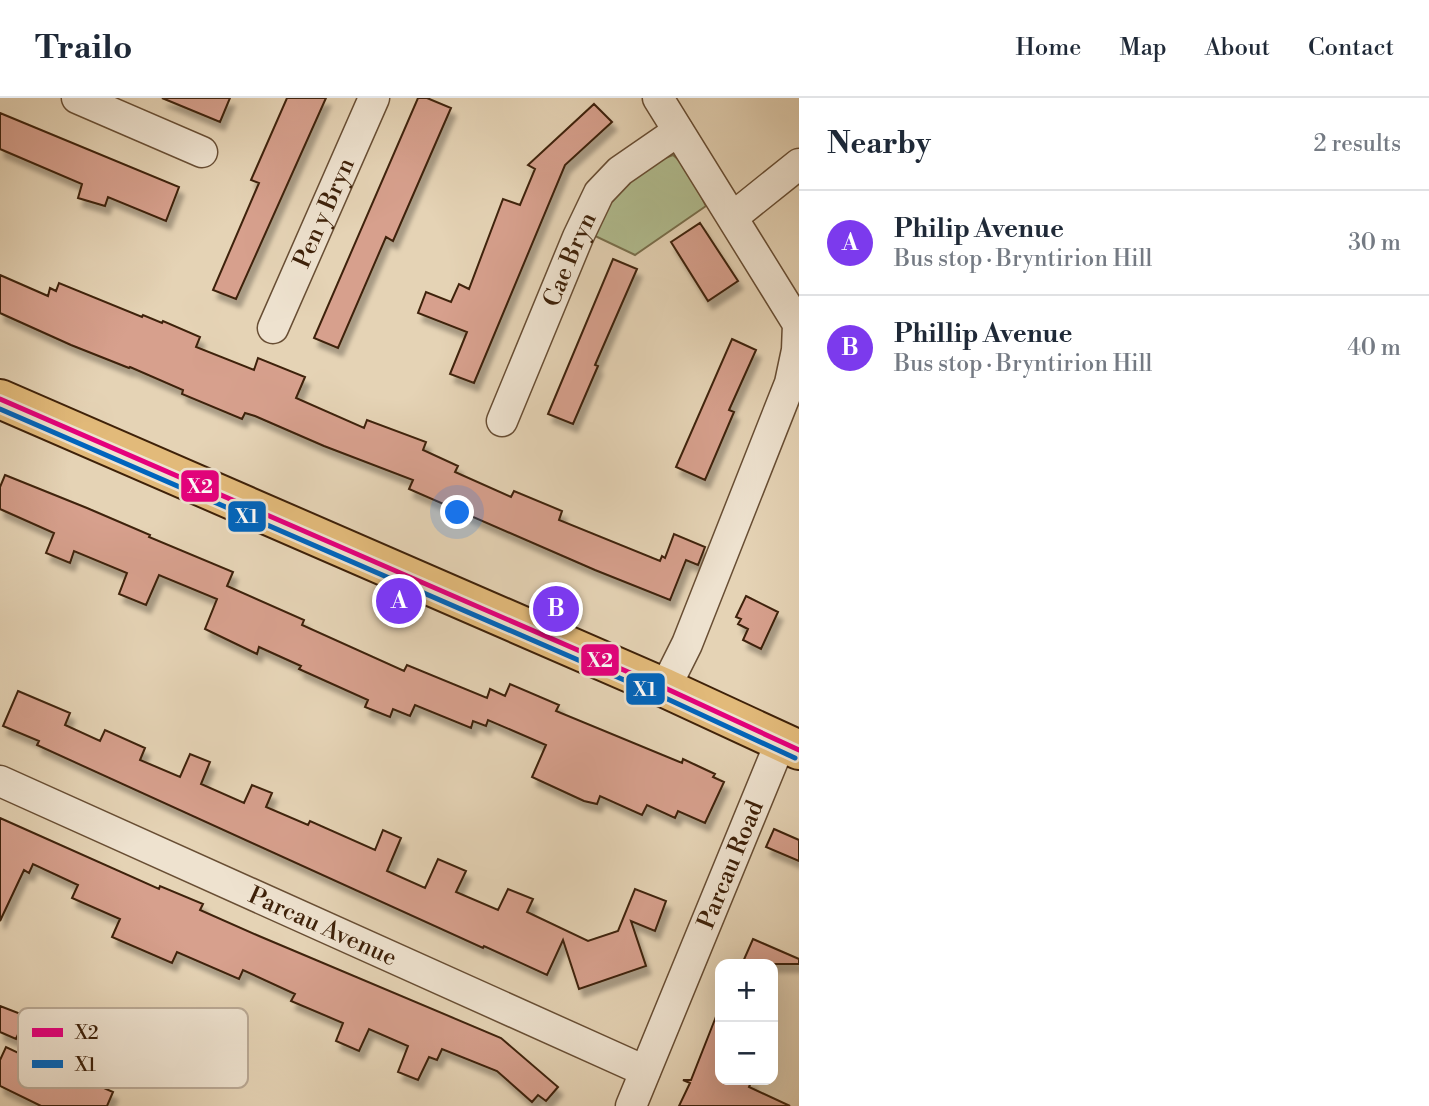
<!DOCTYPE html>
<meta charset="utf-8">
<style>
body{margin:0;font-family:"Libre Bodoni",serif;background:#f6f6f7;color:#1f2937}
.controls{position:absolute;right:21px;bottom:21px;display:grid;overflow:hidden;border-radius:14px;box-shadow:0 7px 28px #0002}
.controls button{width:63px;height:63px;display:grid;place-items:center;padding:0;border:0;border-bottom:2px solid #e0e1e3;background:#fff;color:#1f2937;font:35px sans-serif}
.you{position:absolute;left:458px;top:415px;width:24px;height:24px;margin:-18px;border:5px solid #fff;border-radius:50%;background:#1a73e8;box-shadow:0 0 0 10px #1a73e833}
.badge{display:grid;place-items:center;width:46px;height:46px;border-radius:50%;background:#7c3aed;color:#fff;font-size:23px;font-weight:700}
.pin{position:absolute;translate:-50% -50%;border:4px solid #fff;box-shadow:0 2px 7px #0006}
.list{margin:0;padding:0;list-style:none}
h2{display:flex;justify-content:space-between;align-items:center;height:91px;margin:0;padding:0 28px;font-size:30px}
h2 small{font-size:23px;font-weight:400;color:#747a83}
.list li{display:grid;grid-template-columns:46px 1fr auto;gap:21px;align-items:center;box-sizing:border-box;height:105px;padding:0 28px;border-top:2px solid #e0e1e3}
.list b{display:block;font-size:26px;white-space:nowrap}
.list p{margin:0;font-size:23px;white-space:nowrap;color:#747a83}
.list em{font-size:23px;font-style:normal;color:#747a83}
.map{position:relative;flex:none;width:799px;height:1008px;overflow:hidden}
header{display:flex;align-items:center;gap:42px;box-sizing:border-box;height:98px;padding:0 35px;background:#fff;border-bottom:2px solid #e0e1e3}
header strong{font-size:33px}
nav{display:flex;gap:38px;margin-inline-start:auto;font-size:24px}
main{display:flex}
aside{flex:1;background:#fff}
.map>svg:first-child{display:block}
.green{fill:#b1bd90;stroke:#786f4c;stroke-width:2}
.building{fill:#d7a08d;stroke:#3e2109;stroke-width:2;filter:url(#shadow)}
.lines{fill:none;stroke-linecap:round;stroke-linejoin:round}
.minor-casing{stroke:#684e34;stroke-width:33}
.primary-casing{stroke:#3e2109;stroke-width:42}
.minor{stroke:#eee2cf;stroke-width:30}
.primary{stroke:#e2ba7a;stroke-width:38}
.bus-1-casing{stroke:#eee2cf;stroke-width:10}
.bus-2-casing{stroke:#eee2cf;stroke-width:10}
.bus-1{stroke:#e5007d;stroke-width:5}
.bus-2{stroke:#0065bd;stroke-width:5}
.labels{text-anchor:middle;stroke-width:5;stroke-linejoin:round;paint-order:stroke}
.street-label{font-size:24px;fill:#3e2109;stroke:#eee2cf}
.key{fill:#eee2cf;stroke:#b9a894;stroke-width:2}
.key-label{font-size:19px;fill:#3e2109}
.line-badge{stroke:#eee2cf;stroke-width:2.5}
.badge-label{font-size:19px;text-anchor:middle;font-weight:bold;fill:#fff}
</style>
<header>
<strong>Trailo</strong>
<nav><a>Home</a><a>Map</a><a>About</a><a>Contact</a></nav>
</header>
<main>
<div class="map">
<svg width="799" height="1008" viewBox="0 0 799 1008">
<defs>
<filter id="shadow"><feDropShadow dx="4.5" dy="8" stdDeviation="2" flood-color="#0004"/></filter>
</defs>
<rect width="100%" height="100%" fill="#e5d3b5"/>
<filter id="stains"><feTurbulence type="fractalNoise" baseFrequency=".00286" numOctaves="4"/><feColorMatrix values="0 0 0 0 .2 0 0 0 0 .09 0 0 0 0 .02 0 0 0 .5 -.17"/></filter>
<radialGradient id="worn" r=".72"><stop offset=".6" stop-color="#630" stop-opacity="0"/><stop offset="1" stop-color="#630" stop-opacity=".3"/></radialGradient>
<path class="green" d="M 673,57 L 686,68 L 706,108 L 635,157 L 593,137 C 598,126 602,113 609,101 C 618,86 655,63 673,57 Z"/>
<path class="building" d="M 162,0 L 230,0 L 220,24 Z
M 287,0 L 326,0 L 236,201 L 213,192 L 259,85 L 251,82 Z
M 418,0 L 427,0 L 451,10 L 393,143 L 386,139 L 338,250 L 314,240 Z
M 594,6 L 612,24 L 565,67 L 474,285 L 450,276 L 467,234 L 418,215 L 426,194 L 451,204 L 459,186 L 469,191 L 503,101 L 520,107 L 535,71 L 528,67 Z
M 0,15 L 179,89 L 166,123 L 108,99 L 105,108 L 78,100 L 82,86 L 0,51 Z
M 700,125 L 738,183 L 708,203 L 671,144 Z
M 613,161 L 637,171 L 595,267 L 598,268 L 573,326 L 548,316 Z
M 0,177 L 48,198 L 50,190 L 56,193 L 59,185 L 142,219 L 143,217 L 162,225 L 163,223 L 200,239 L 196,249 L 254,272 L 258,260 L 305,279 L 296,300 L 364,330 L 367,322 L 426,344 L 423,352 L 458,368 L 455,374 L 511,399 L 514,393 L 562,413 L 559,422 L 660,463 L 662,458 L 665,460 L 674,436 L 705,449 L 698,467 L 686,462 L 670,502 L 595,472 L 409,391 L 413,382 L 324,348 L 255,318 L 245,315 L 242,321 L 182,296 L 183,292 L 130,269 L 129,270 L 71,247 L 0,215 Z
M 732,241 L 756,252 L 729,312 L 734,314 L 705,382 L 676,369 Z
M 5,377 L 87,410 L 150,437 L 149,439 L 233,474 L 227,488 L 304,522 L 302,527 L 404,573 L 407,567 L 487,600 L 490,591 L 505,598 L 510,586 L 559,607 L 556,613 L 682,665 L 683,661 L 715,676 L 713,679 L 724,684 L 705,725 L 678,713 L 675,720 L 647,707 L 642,717 L 600,698 L 597,706 L 584,703 L 532,679 L 546,647 L 488,622 L 486,628 L 473,623 L 471,630 L 415,607 L 410,618 L 393,611 L 390,619 L 365,609 L 368,602 L 299,571 L 301,568 L 259,549 L 257,556 L 205,531 L 217,501 L 159,477 L 146,507 L 119,496 L 127,475 L 74,453 L 70,465 L 46,455 L 54,435 L 0,411 L 0,389 Z
M 746,498 L 778,514 L 761,551 L 743,542 L 748,531 L 738,526 L 741,521 L 736,519 Z
M 18,593 L 70,615 L 65,627 L 100,643 L 105,632 L 145,650 L 140,662 L 180,679 L 190,656 L 210,664 L 201,686 L 244,705 L 252,687 L 272,695 L 266,709 L 308,727 L 310,723 L 375,752 L 383,732 L 401,740 L 387,773 L 425,790 L 438,761 L 466,773 L 456,794 L 498,812 L 508,791 L 533,801 L 527,814 L 588,843 L 618,833 L 635,791 L 666,803 L 655,833 L 631,823 L 646,868 L 579,891 L 563,842 L 547,877 L 484,848 L 483,850 L 37,647 L 39,643 L 3,628 Z
M 0,720 L 159,791 L 160,788 L 203,806 L 200,812 L 259,838 L 501,940 L 558,989 L 546,1003 L 538,997 L 532,1004 L 497,973 L 442,951 L 437,962 L 429,959 L 418,982 L 398,974 L 408,948 L 369,931 L 359,953 L 336,943 L 343,925 L 291,903 L 295,896 L 243,872 L 239,881 L 177,854 L 172,865 L 112,839 L 120,821 L 72,800 L 78,787 L 33,766 L 29,775 L 24,772 L 0,823 Z
M 774,731 L 799,742 L 799,763 L 766,749 Z
M 753,841 L 799,861 L 799,866 L 742,866 Z
M 0,908 L 26,918 L 16,941 L 0,934 Z
M 719,911 L 720,982 L 752,982 L 749,989 L 790,1008 L 679,1008 L 690,985 L 683,982 L 691,982 Z
M 61,942 L 81,951 L 70,975 L 113,994 L 107,1008 L 41,1008 L 0,988 L 0,962 L 6,949 L 48,969 Z"/>
<g class="lines">
<g class="minor-casing">
<g id="minor">
<path d="M 77,0 L 202,54"/>
<path d="M 658,0 L 798,226 L 797,252 L 790,285 L 687,546 L 665,590"/>
<path d="M 733,119 L 799,66"/>
<path id="s1" d="M 273,230 L 374,0"/>
<path id="s2" d="M 502,323 L 578,139 L 599,95 L 620,73 L 678,33"/>
<path id="s3" d="M 0,683 L 645,973"/>
<path id="s4" d="M 631,1008 L 781,643"/>
</g>
</g>
<g class="primary-casing">
<path id="primary" d="M 0,301 L 665,590 L 799,652"/>
</g>
<use href="#minor" class="minor"/>
<use href="#primary" class="primary"/>
<g class="bus-1-casing">
<path id="bus-1" d="M 0,301 L 665,590 L 799,652"/>
</g>
<g class="bus-2-casing">
<path id="bus-2" d="M 0,311 L 661,598 L 795,660"/>
</g>
<use href="#bus-1" class="bus-1"/>
<use href="#bus-2" class="bus-2"/>
</g>
<g class="labels">
<g class="street-label">
<text dy="8" stroke="none"><textPath href="#s1" startOffset="126">Pen y Bryn</textPath></text>
<text dy="8" stroke="none"><textPath href="#s2" startOffset="175">Cae Bryn</textPath></text>
<text dy="8" stroke="none"><textPath href="#s4" startOffset="261">Parcau Road</textPath></text>
<text dy="8" stroke="none"><textPath href="#s3" startOffset="354">Parcau Avenue</textPath></text>
</g>
</g>
<rect x="18" y="910" width="230" height="80" rx="10" class="key"/>
<rect x="32" y="930" width="31" height="9" fill="#e5007d"/>
<rect x="32" y="962" width="31" height="8" fill="#0065bd"/>
<g class="key-label">
<text x="75" y="941">X2</text>
<text x="75" y="973">X1</text>
</g>
<g class="line-badge">
<rect x="180" y="371" width="40" height="34" rx="7" fill="#e5007d"/>
<rect x="227" y="402" width="40" height="33" rx="7" fill="#0065bd"/>
<rect x="580" y="545" width="40" height="34" rx="7" fill="#e5007d"/>
<rect x="625" y="574" width="41" height="34" rx="7" fill="#0065bd"/>
</g>
<g class="badge-label">
<text x="200" y="395">X2</text>
<text x="247" y="425">X1</text>
<text x="600" y="569">X2</text>
<text x="645" y="598">X1</text>
</g>
<rect width="100%" height="100%" filter="url(#stains)"/>
<rect width="100%" height="100%" fill="url(#worn)"/>
</svg>
<div class="controls">
<button>+</button>
<button>−</button>
</div>
<div class="you"></div>
<div class="pin badge" style="left:399px;top:503px">A</div>
<div class="pin badge" style="left:556px;top:511px">B</div>
</div>
<aside>
<h2>Nearby<small>2 results</small></h2>
<ul class="list">
<li><span class="badge">A</span><div><b>Philip Avenue</b><p>Bus stop · Bryntirion Hill</p></div><em>30 m</em></li>
<li><span class="badge">B</span><div><b>Phillip Avenue</b><p>Bus stop · Bryntirion Hill</p></div><em>40 m</em></li>
</ul>
</aside>
</main>
